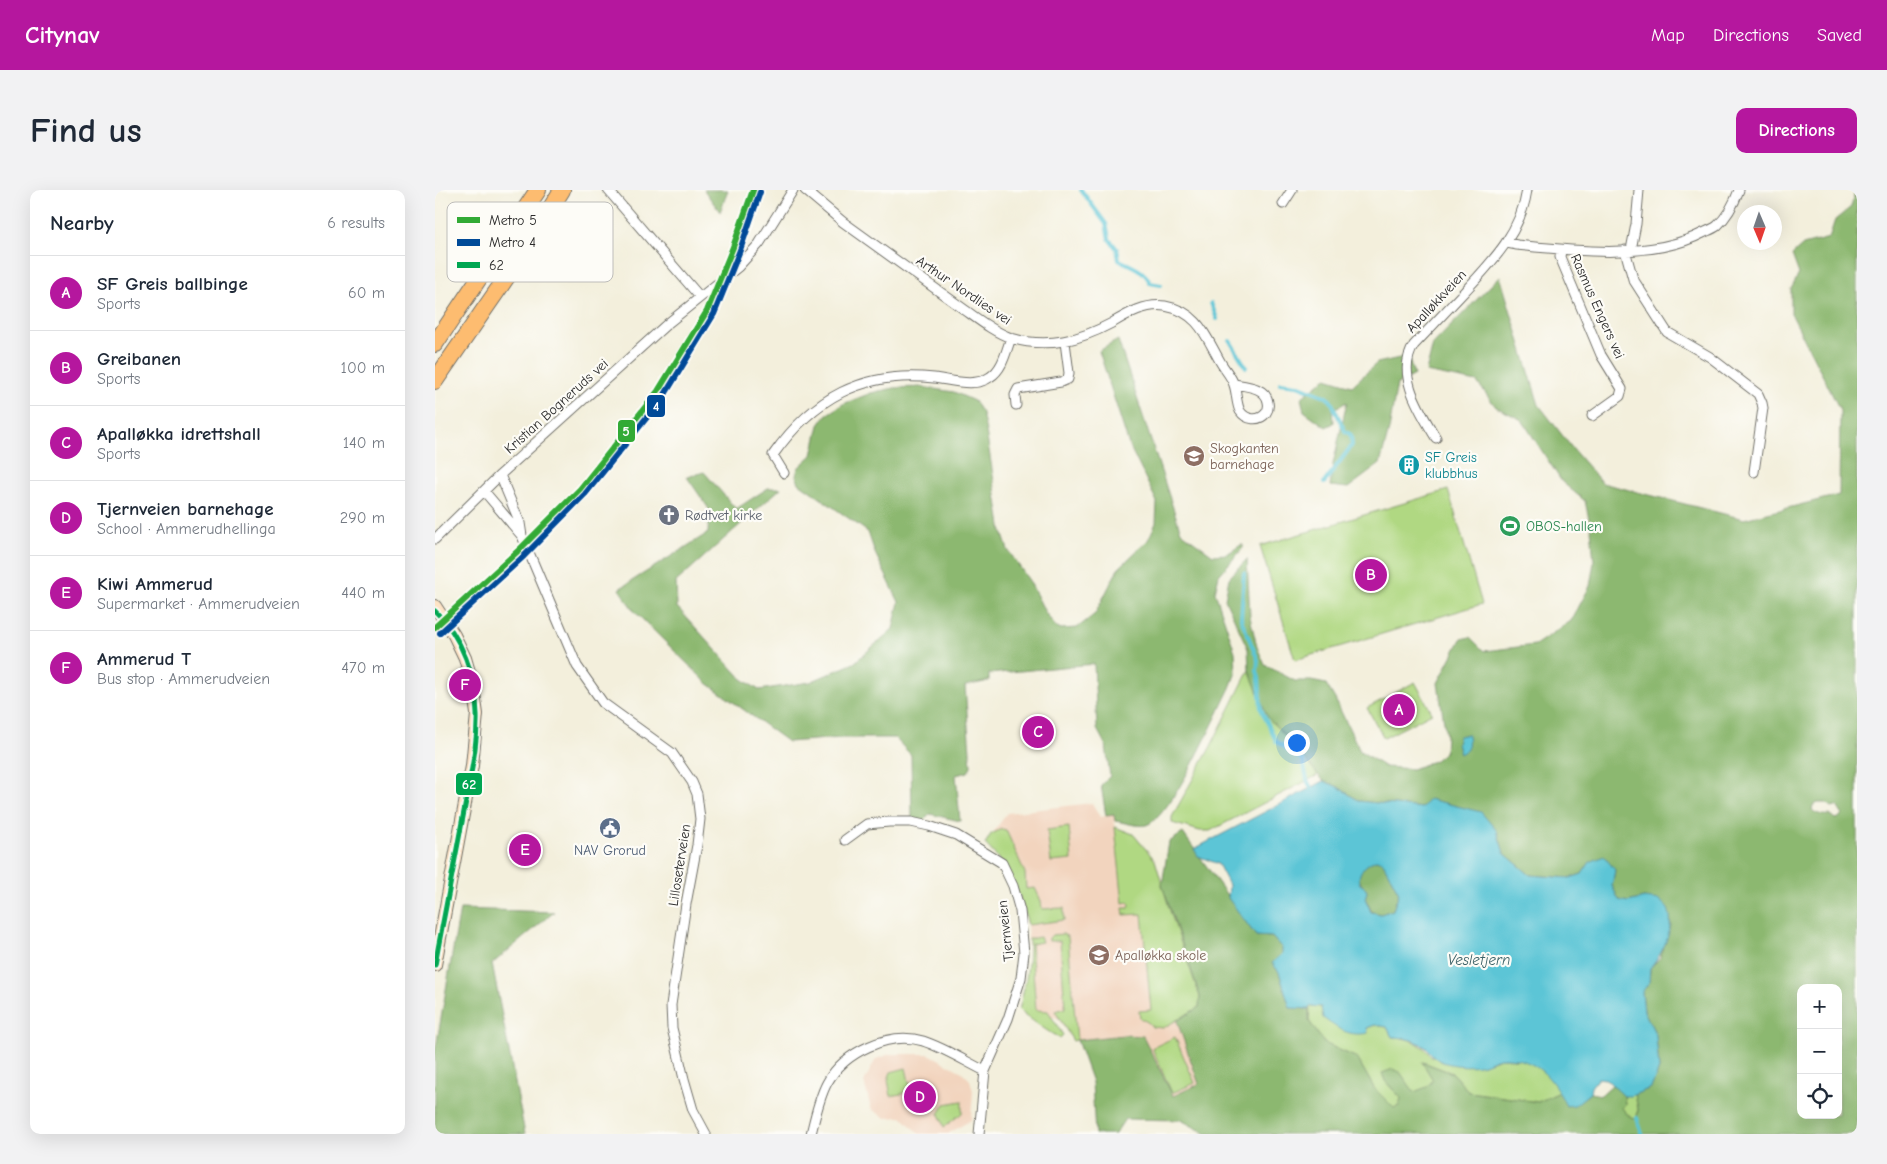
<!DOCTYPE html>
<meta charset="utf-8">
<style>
body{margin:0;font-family:"Comic Neue",sans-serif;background:#f2f2f3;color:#1f2937}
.controls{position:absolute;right:15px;bottom:15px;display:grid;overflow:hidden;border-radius:10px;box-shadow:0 5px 20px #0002}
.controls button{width:45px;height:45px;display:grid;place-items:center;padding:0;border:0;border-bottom:1px solid #e0e1e3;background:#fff;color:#1f2937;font:25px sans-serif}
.compass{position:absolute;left:1302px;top:15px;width:45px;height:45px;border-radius:50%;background:#fff;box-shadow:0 5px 20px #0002;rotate:178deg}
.you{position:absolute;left:861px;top:552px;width:18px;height:18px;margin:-12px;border:4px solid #fff;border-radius:50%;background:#1a73e8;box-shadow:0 0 0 8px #1a73e833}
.badge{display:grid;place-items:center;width:32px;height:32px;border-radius:50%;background:#b5179e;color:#fff;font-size:16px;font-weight:700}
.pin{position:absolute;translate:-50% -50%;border:2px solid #fff;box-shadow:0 1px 5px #0006}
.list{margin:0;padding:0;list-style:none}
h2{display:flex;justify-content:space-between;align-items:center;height:65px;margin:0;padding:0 20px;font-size:21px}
h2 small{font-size:16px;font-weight:400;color:#747a83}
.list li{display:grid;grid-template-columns:32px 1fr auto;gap:15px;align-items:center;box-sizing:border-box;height:75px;padding:0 20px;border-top:1px solid #e0e1e3}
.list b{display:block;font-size:19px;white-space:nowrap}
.list p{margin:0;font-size:16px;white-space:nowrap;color:#747a83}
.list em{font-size:16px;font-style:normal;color:#747a83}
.icon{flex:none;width:28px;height:28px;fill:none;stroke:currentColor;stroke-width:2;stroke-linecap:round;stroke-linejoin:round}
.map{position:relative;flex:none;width:1422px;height:944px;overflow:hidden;border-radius:10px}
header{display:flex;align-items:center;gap:30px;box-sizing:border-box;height:70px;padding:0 25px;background:#b5179e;color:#fff}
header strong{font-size:24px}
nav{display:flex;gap:28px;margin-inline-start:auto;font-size:18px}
.intro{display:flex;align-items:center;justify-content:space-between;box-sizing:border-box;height:120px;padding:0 30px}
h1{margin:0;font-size:35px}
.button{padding:12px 22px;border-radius:10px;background:#b5179e;color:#fff;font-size:18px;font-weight:700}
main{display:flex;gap:30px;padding:0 30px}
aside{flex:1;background:#fff;border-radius:10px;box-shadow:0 5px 20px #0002}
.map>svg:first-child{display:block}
.built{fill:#f2d4be}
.green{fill:#b0d882;stroke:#6e8256}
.forest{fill:#8cb870;stroke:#5c724e;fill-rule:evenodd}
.water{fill:#5bc5d6;stroke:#437880;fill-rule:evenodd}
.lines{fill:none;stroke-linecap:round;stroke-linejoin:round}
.stream{stroke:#5bc5d6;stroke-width:4}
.street-casing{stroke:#717069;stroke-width:11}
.secondary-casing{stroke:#717069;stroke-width:14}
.highway-casing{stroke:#717069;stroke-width:18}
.street{stroke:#fff;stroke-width:9}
.secondary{stroke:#fee4c6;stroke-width:12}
.highway{stroke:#fdbc70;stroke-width:16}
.bus-1-casing{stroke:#fdfcf7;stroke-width:9}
.bus-1{stroke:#00a651;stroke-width:5}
.metro-1-casing{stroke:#fdfcf7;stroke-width:10}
.metro-2-casing{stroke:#fdfcf7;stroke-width:10}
.metro-1{stroke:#32aa35;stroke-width:6}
.metro-2{stroke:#004a98;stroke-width:6}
.labels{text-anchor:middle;stroke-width:4.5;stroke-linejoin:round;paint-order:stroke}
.street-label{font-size:14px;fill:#2b2b2b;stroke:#fdfcf7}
.education-label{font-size:14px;fill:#785e54;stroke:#fdfcf7;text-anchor:start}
.culture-label{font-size:14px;fill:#0d838f;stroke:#fdfcf7;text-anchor:start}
.worship-label{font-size:14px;fill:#5b616d;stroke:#fdfcf7;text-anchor:start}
.leisure-label{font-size:14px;fill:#27864d;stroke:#fdfcf7;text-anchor:start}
.service-label{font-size:14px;fill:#4e5e75;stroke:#fdfcf7}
.water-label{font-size:15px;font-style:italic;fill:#3c6167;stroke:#fdfcf7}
.key{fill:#fdfcf7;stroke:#bebdba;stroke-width:1}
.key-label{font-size:14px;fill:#2b2b2b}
.line-badge{stroke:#fdfcf7;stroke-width:2}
.badge-label{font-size:14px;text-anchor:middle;font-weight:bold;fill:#fff}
</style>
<header>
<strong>Citynav</strong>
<nav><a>Map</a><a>Directions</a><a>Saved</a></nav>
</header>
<div class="intro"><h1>Find us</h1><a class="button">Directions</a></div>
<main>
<aside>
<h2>Nearby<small>6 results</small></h2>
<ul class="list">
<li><span class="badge">A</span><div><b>SF Greis ballbinge</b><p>Sports</p></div><em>60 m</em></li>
<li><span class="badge">B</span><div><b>Greibanen</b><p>Sports</p></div><em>100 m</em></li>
<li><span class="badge">C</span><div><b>Apalløkka idrettshall</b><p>Sports</p></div><em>140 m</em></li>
<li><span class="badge">D</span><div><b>Tjernveien barnehage</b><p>School · Ammerudhellinga</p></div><em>290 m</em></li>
<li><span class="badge">E</span><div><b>Kiwi Ammerud</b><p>Supermarket · Ammerudveien</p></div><em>440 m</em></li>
<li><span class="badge">F</span><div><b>Ammerud T</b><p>Bus stop · Ammerudveien</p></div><em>470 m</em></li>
</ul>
</aside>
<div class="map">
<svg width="1422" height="944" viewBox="0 0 1422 944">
<rect width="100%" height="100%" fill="#fdfcf7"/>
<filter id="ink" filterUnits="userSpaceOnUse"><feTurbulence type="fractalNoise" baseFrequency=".02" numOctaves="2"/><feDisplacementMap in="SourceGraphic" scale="10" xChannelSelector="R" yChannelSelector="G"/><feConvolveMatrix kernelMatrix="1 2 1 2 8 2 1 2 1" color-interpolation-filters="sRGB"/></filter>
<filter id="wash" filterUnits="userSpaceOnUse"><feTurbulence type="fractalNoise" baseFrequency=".0096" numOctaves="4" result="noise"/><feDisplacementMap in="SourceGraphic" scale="20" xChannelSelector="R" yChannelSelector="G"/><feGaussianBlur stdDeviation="1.12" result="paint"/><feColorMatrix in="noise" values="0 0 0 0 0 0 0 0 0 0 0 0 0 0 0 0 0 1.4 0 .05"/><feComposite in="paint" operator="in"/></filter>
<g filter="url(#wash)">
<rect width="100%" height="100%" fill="#f3efdc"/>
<path class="built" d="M 657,613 L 665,627 L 679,625 L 680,637 L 698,644 L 720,670 L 727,695 L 742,831 L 764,894 L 738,906 L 708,846 L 689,845 L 638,851 L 623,828 L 584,820 L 591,791 L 594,772 L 592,734 L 587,710 L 580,693 L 558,662 L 550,654 L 572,623 Z
M 455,864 L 494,864 L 527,882 L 535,890 L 538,901 L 536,930 L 513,944 L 484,944 L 467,927 L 451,928 L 436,919 L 429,892 L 441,869 Z"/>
<path class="green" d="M 1013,300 L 1047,414 L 860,470 L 825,356 Z
M 814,480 L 833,528 L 863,559 L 883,585 L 775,641 L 765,641 L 737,633 L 737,627 L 776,556 Z
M 980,492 L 997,523 L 949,548 L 932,518 Z
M 634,637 L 637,670 L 616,672 L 612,640 Z
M 680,637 L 698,644 L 720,670 L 736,724 L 765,807 L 764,817 L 728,838 L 717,837 L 714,833 L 705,828 L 704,821 L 716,820 L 707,724 L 689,725 L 688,718 L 694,718 L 695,714 L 693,712 L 688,713 Z
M 567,639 L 571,640 L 590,683 L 591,699 L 600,698 L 606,711 L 607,719 L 629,718 L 629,730 L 593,735 C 585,702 574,678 550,654 L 556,644 Z
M 628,744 L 633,747 L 642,850 L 638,851 L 620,821 L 630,818 L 625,751 L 614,751 L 614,748 L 617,745 Z
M 605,747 L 607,752 L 596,754 L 601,820 L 613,821 L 628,845 L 625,848 C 617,845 592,827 584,820 C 590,796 595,773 594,749 Z
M 875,816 L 887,817 L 933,843 L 932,838 L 940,835 L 952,837 L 957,847 C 972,847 987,853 996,866 L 1048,874 L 1066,868 L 1090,870 L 1104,878 L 1116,889 L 1125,902 L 1103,912 L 1034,902 L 1017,883 L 988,872 L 998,890 L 993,897 L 979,902 L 964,882 L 950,891 L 966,908 L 964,916 L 959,918 L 939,898 L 922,868 L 889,853 L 874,831 Z
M 740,847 L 760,893 L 737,903 L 717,858 Z
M 471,878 L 475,896 L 471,903 L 456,906 L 453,890 L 456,882 Z
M 1200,904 L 1203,919 L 1202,928 L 1197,929 L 1187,918 L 1190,914 L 1189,906 Z
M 527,911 L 527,923 L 509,937 L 504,924 L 510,914 Z"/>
<path class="forest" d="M 269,0 L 293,0 L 285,22 Z
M 1422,0 L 1422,944 L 772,944 L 746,930 L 690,929 L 680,944 L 660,944 L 657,892 L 642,850 L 689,845 L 708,846 L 738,906 L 764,894 L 742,831 L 764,817 L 765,806 L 727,695 L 734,652 L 748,643 L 821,746 L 837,747 L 847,758 L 848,764 L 837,773 L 844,782 L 855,818 L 874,819 L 874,831 L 889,853 L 922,868 L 939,898 L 959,918 L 964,916 L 966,908 L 950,891 L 947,883 L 958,879 L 965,882 L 979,902 L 992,897 L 998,890 L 987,872 L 1017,883 L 1034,902 L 1103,912 L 1125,902 L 1149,908 L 1155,903 L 1166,905 L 1178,894 L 1189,906 L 1190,914 L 1187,918 L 1197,929 L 1202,928 L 1203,919 L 1200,904 L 1216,898 L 1224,879 L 1221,845 L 1209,821 L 1207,801 L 1214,793 L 1215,778 L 1225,768 L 1236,735 L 1233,719 L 1209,708 L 1193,712 L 1184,710 L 1177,696 L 1180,680 L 1155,672 L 1147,684 L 1135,688 L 1095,685 L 1069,663 L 1062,641 L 987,618 L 924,611 L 903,597 L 889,591 L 883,585 L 863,559 L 833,528 L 814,480 L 813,459 L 790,409 L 794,388 L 812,369 L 815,427 L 822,457 L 830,475 L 860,491 L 876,491 L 891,494 L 900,509 L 925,561 L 950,577 L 977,579 L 999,571 L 1010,562 L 1011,546 L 1003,493 L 1026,449 L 1035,447 L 1049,461 L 1100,455 L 1136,431 L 1155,396 L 1159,372 L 1156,338 L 1150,311 L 1127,292 L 1087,230 L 1061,217 L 1042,192 L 991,182 L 998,154 L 1065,86 L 1104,215 L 1141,263 L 1167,293 L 1309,329 L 1404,305 L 1405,220 L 1356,123 L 1356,99 L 1364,84 L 1357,65 L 1368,55 L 1394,48 L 1400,30 L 1416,17 L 1420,1 ZM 1383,613 L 1391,613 L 1396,617 L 1402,616 L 1407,624 L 1404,628 L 1400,629 L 1395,625 C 1389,626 1381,624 1377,620 L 1378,615 ZM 1366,798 L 1403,798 L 1403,925 L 1366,925 Z
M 683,150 L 746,342 L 778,365 L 792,364 L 806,355 L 808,355 L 808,358 L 784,385 L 780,402 L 800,462 L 801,482 L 795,498 C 782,524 736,629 711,635 C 703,637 688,632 680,631 L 679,625 L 671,626 L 666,595 L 675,586 L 671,556 L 662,539 L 659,474 L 554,484 L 554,491 L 530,496 L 536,576 L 533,582 L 521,585 L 525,631 L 495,624 L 488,631 L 477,629 L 476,565 L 460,548 L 406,548 L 353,552 L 272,493 L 199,421 L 184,399 L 273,343 L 274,319 L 252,287 L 269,282 L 301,319 L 333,298 L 346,298 L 241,392 L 242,417 L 307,489 L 324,500 L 375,492 L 419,473 L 458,439 L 464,412 L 440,363 L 433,342 L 364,293 L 361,286 L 363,278 L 377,265 L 384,235 L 391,225 L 408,214 L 436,203 L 459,198 L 486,197 L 519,202 L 539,211 L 547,223 L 551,241 L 567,342 L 573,360 L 595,392 L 610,422 L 620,436 L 626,439 L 642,438 L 660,424 L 683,379 L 713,350 L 721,333 L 722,312 L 694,255 L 664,161 Z
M 969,167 L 974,169 L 979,185 L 962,194 L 954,240 L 945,274 L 913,298 L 895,296 L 898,274 L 912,212 L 898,219 L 899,233 L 891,237 L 869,221 L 866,208 L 891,188 L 917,196 L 942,173 Z
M 940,670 L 947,671 L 964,703 L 958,720 L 946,724 L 937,722 L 930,708 L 932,702 C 919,687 923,679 940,670 Z
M 25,719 L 119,722 L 57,774 L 90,944 L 0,944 L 0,863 Z"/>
<path class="water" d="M 1033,544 C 1034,553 1035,559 1025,564 L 1022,554 L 1024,546 Z
M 889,591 L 903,597 L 924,611 L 987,618 L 994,609 L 1046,622 L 1062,641 L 1069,663 L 1095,685 L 1135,688 L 1147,684 L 1155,672 L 1169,666 L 1180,680 L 1177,696 L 1184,710 L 1193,712 L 1209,708 L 1225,710 C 1227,713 1231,716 1233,719 C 1241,737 1227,765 1215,778 L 1214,793 L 1207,802 L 1209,821 L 1221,845 L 1224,879 L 1216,898 L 1196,906 L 1189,906 L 1171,889 L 1163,888 L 1156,897 L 1155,903 L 1140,915 L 1131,916 C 1118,888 1101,867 1067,868 C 1061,868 1055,872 1049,874 C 1038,877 1022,876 1011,873 C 999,870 997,863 990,857 C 981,850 967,847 957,847 L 952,837 L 940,835 L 932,838 L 933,843 C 914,847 903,839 888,828 L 886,817 L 876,816 L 874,819 L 855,818 L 844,782 L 837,773 L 847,764 L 847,758 L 837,747 L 821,746 L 793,708 L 794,695 L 783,674 L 763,666 L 759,659 ZM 940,670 L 947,671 L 964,703 L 958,720 L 946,724 L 936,722 L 930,708 L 932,702 L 931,698 L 925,694 C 922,682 929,676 940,670 Z"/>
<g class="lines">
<path class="stream" d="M 646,0 L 671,34 L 674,49 L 682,59 L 684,70 C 695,75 711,81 715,93 L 726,95
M 776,113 L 782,129
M 795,151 L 811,177
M 845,193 L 862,195 L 890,206 L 896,211 L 910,241 L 916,245 L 917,255 L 889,293
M 809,383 L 806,429 L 823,470 L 822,481 L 824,488 L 826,519 L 841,551 L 868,570 L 872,590 L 876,598
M 1202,928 L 1207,944"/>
</g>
</g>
<g filter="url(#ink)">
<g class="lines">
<g class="street-casing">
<path id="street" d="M 173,0 L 265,107
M 370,0 L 408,32 L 530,120 C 544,130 559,142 576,148 C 613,159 645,150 677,133 C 694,123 711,113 730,116 C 764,122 771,147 786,173 C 790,180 797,187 799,195 C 802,203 801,213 805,221 C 811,230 824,232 831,223 C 833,220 834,216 833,212 C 831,197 811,196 799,194
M 848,14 L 857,0
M 1072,53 L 1082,55 C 1139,61 1216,70 1268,43 C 1272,41 1278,39 1282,36 C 1293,26 1299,14 1304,0
M 1126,60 L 1125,67 L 1166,165 L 1187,199 L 1185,206 L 1157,226
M 1190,60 L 1198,89 L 1232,142 L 1275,167 L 1323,204 L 1327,213 L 1328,218 L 1319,282
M 1196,60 L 1201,34 L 1204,0
M 581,215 L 580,205 L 583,199 L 626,192 L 633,189 L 634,183 L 630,152
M 1001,248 C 985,221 960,184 979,155 C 996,137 1013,119 1030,101 C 1058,71 1086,42 1092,0
M 349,283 L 338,265 C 378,208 428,180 499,188 C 516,190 540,198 555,187 C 568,179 571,161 576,148
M 49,301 L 87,346 L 85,333 L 65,285
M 87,346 L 142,476 L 168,513 L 237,563 L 257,592 L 262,604 L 265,629 L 262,655 L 251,714 L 236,815 L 237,838 L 249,889 L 258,920 L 271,944
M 0,349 L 65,285 L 232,134 L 303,77 L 324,54 L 358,0
M 410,650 L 432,634 L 454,632 L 476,632 L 494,636 L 521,645 L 567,673 L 578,696 L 585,721 L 589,763 L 586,788 L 573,829 L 550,881 L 544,944
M 376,944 C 380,927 384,908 392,893 C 409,862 454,841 488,851 C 509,858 530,871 550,881"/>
</g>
<g class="secondary-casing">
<path id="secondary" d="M 0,416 L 19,445 L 30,468 L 38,496 L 42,524 L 37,576 L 0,775"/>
</g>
<g class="highway-casing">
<path id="highway" d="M 0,154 L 103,0
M 0,191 L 80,75 L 127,0"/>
</g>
<use href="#street" class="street"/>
<use href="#secondary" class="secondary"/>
<use href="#highway" class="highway"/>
<g class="bus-1-casing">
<path id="bus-1" d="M 0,421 C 27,446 41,487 42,524 C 43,553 36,582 31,611 C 21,665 10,720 0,775"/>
</g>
<use href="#bus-1" class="bus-1"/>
<g class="metro-1-casing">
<path id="metro-1" d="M 0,437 L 84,360 L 145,299 L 223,201 L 272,121 L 298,57 L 318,0"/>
</g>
<g class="metro-2-casing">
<path id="metro-2" d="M 5,443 L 89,366 L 150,304 L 229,206 L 279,124 L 305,60 L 325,2"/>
</g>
<use href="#metro-1" class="metro-1"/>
<use href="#metro-2" class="metro-2"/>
</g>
</g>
<defs>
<g id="school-disc" transform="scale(1.125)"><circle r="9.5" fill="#8d6e63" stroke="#fdfcf7"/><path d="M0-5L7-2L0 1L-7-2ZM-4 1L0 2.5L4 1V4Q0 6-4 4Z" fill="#fff"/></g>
<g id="building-disc" transform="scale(1.125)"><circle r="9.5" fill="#0f9aa8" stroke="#fdfcf7"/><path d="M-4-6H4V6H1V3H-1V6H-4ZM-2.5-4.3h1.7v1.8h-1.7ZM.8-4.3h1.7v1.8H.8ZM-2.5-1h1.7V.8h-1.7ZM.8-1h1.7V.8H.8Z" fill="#fff"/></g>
<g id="church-disc" transform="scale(1.125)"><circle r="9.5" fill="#6b7280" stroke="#fdfcf7"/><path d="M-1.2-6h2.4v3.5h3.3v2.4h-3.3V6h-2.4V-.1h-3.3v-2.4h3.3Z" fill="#fff"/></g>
<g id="stadium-disc" transform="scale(1.125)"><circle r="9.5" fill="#2e9e5b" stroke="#fdfcf7"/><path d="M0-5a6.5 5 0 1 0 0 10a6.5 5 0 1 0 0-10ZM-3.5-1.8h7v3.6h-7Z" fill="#fff"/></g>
<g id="civic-disc" transform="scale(1.125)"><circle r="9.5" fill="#5c6f8a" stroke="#fdfcf7"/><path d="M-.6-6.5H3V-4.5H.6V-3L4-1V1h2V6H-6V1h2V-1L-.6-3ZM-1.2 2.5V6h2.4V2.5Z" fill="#fff"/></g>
</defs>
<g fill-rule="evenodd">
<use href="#school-disc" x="759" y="266"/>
<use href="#building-disc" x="974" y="275"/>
<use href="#church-disc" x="234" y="325"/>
<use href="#stadium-disc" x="1075" y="336"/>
<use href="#civic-disc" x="175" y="638"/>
<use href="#school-disc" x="664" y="765"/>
</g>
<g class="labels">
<g class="street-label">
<text transform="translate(529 100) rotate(34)" y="5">Arthur Nordlies vei</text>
<text transform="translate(1001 111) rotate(-47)" y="5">Apalløkkveien</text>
<text transform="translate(1163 116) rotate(66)" y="5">Rasmus Engers vei</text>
<text transform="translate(121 216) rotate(-42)" y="5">Kristian Bogneruds vei</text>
<text transform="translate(244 675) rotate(-81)" y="5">Lilloseterveien</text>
<text transform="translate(570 741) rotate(-96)" y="5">Tjernveien</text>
</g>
<g class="education-label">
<text x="775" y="263">Skogkanten<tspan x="775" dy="16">barnehage</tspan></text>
<text x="680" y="770">Apalløkka skole</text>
</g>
<g class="culture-label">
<text x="990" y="272">SF Greis<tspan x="990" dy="16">klubbhus</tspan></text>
</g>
<g class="worship-label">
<text x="250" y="330">Rødtvet kirke</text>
</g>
<g class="leisure-label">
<text x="1091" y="341">OBOS-hallen</text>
</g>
<g class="service-label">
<text x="175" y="665">NAV Grorud</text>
</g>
<g class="water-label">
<text x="1044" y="775">Vesletjern</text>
</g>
</g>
<rect x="12" y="12" width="166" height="80" rx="8" class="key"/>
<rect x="22" y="27" width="23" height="6" fill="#32aa35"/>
<rect x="22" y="49" width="23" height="7" fill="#004a98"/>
<rect x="22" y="72" width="23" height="6" fill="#00a651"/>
<g class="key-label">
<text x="54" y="35">Metro 5</text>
<text x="54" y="57">Metro 4</text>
<text x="54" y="80">62</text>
</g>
<g class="line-badge">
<rect x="211" y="204" width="20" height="24" rx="5" fill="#004a98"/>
<rect x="182" y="229" width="19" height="24" rx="5" fill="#32aa35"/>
<rect x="20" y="582" width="28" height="24" rx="5" fill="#00a651"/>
</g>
<g class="badge-label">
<text x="221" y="221">4</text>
<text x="191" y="246">5</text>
<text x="34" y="599">62</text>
</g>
</svg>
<div class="controls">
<button>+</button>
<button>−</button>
<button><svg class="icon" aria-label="locate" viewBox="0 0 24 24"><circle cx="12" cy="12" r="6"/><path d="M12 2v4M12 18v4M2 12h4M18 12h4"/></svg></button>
</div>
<svg class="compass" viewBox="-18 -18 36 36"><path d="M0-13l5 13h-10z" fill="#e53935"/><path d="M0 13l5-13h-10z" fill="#747a83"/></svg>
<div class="you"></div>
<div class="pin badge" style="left:964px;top:520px">A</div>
<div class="pin badge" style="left:936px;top:385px">B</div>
<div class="pin badge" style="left:603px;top:542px">C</div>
<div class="pin badge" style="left:485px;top:907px">D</div>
<div class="pin badge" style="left:90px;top:660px">E</div>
<div class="pin badge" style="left:30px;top:495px">F</div>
</div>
</main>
